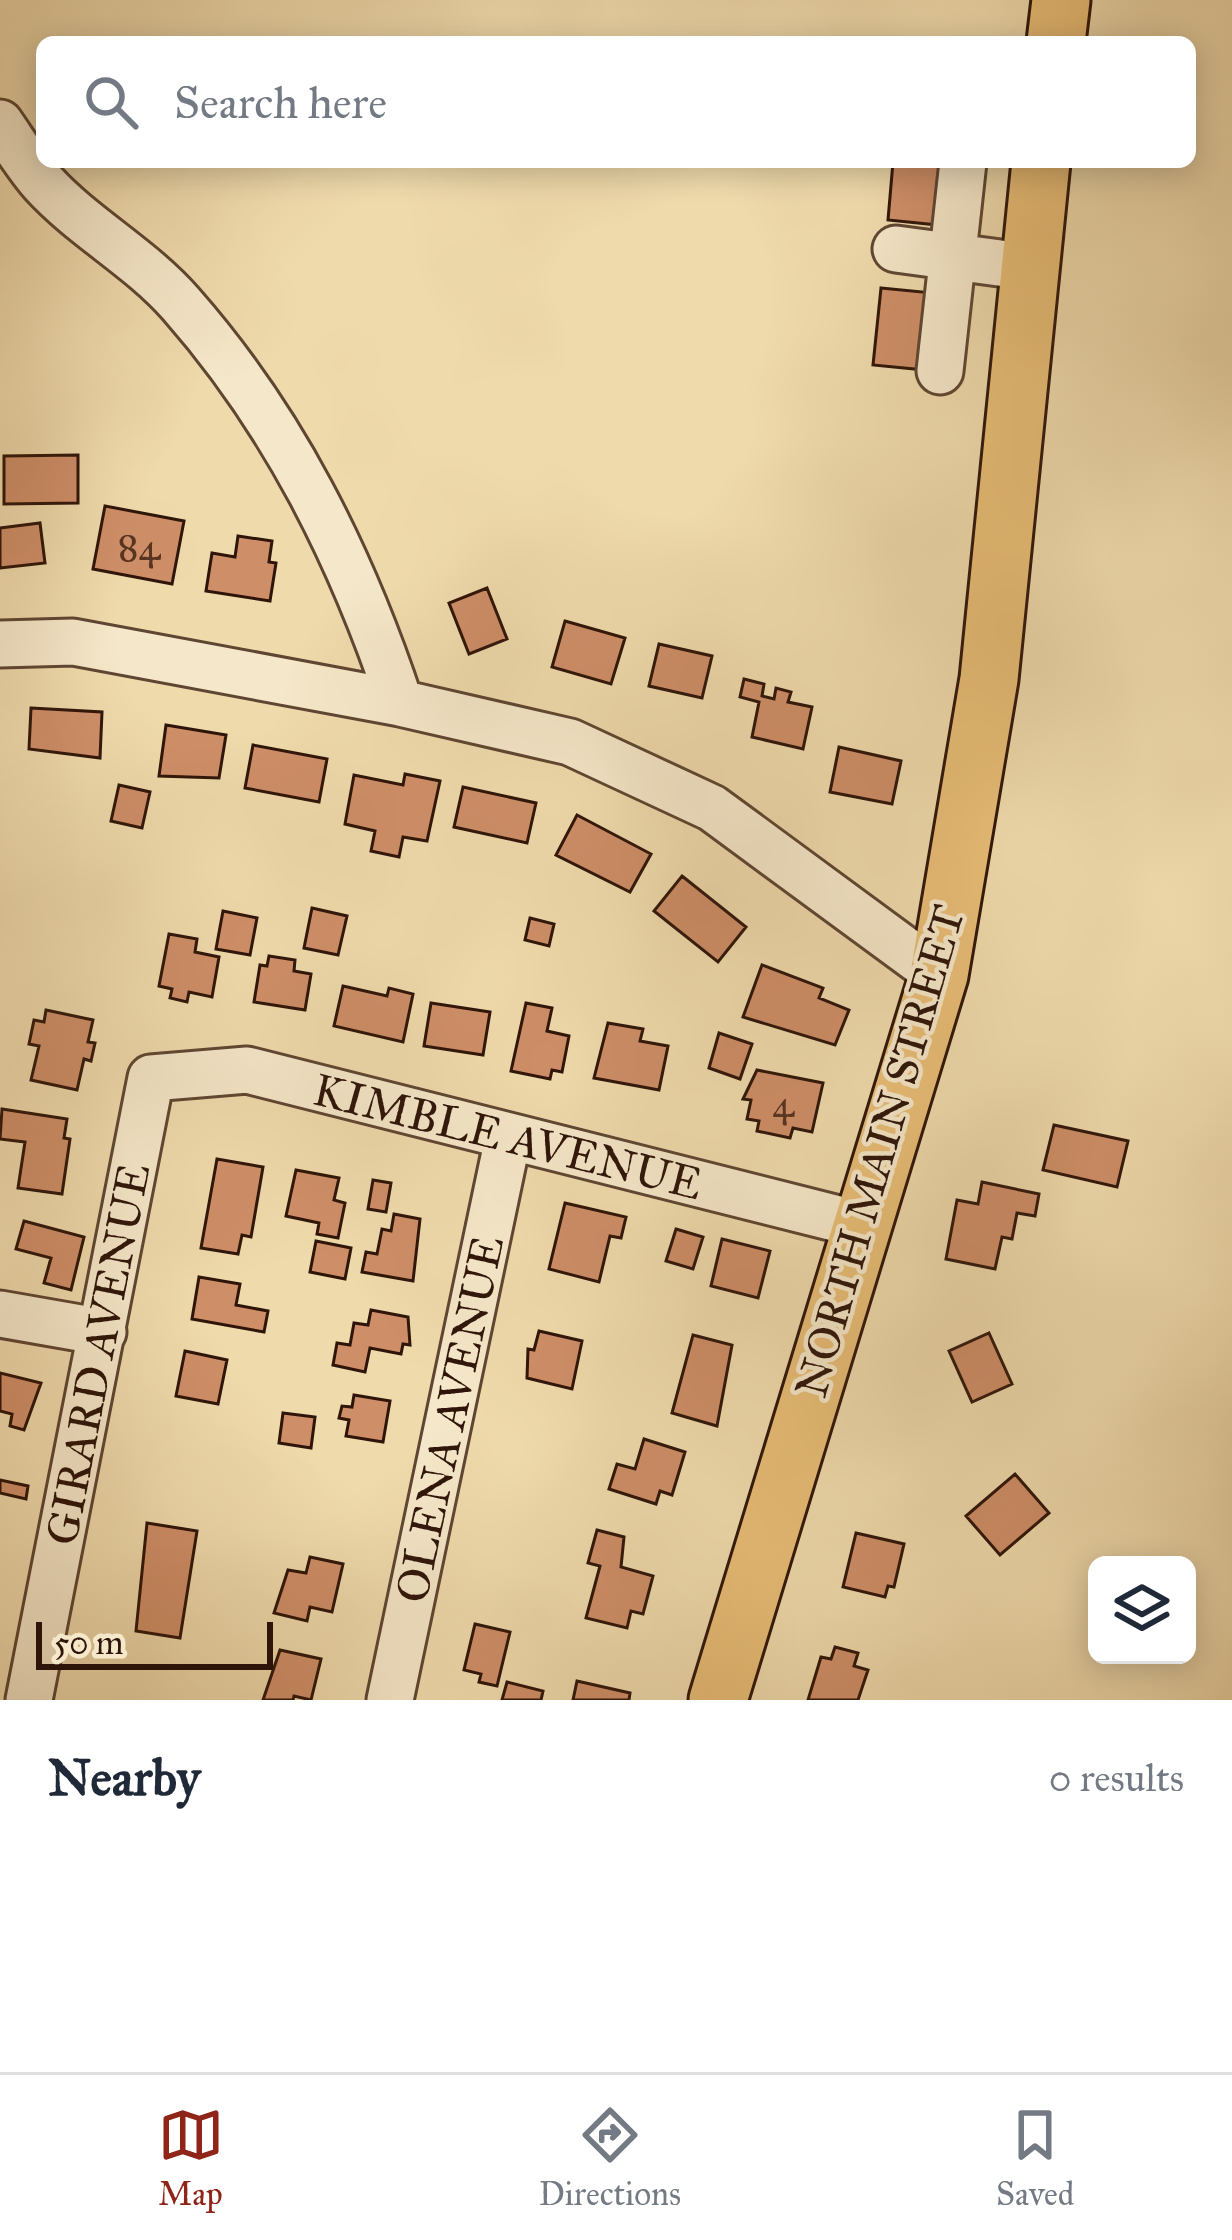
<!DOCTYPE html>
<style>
body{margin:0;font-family:"IM FELL Great Primer",serif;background:#f6f6f7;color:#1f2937}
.controls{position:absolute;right:36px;bottom:36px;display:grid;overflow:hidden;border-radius:18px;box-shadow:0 6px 30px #0003}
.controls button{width:108px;height:108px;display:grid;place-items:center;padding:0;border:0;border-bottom:3px solid #e0e1e3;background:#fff;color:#1f2937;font:60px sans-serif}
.scale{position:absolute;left:36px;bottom:30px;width:237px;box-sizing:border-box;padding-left:12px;border:6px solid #2f1509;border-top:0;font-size:33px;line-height:42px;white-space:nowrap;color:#2f1509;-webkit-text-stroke:9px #f5e7c9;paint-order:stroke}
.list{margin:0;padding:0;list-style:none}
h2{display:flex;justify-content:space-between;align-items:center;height:156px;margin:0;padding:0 48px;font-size:51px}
h2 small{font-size:39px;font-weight:400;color:#747a83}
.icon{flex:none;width:66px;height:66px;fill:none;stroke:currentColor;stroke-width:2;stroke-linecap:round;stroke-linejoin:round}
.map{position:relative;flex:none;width:1232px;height:1700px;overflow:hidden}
.search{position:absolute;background:#fff;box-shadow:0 6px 30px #0003;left:36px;right:36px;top:36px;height:132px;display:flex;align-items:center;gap:30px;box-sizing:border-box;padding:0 42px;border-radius:18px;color:#747a83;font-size:45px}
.sheet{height:372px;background:#fff}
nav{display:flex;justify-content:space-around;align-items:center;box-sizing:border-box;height:168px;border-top:3px solid #e0e1e3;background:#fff;font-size:33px;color:#747a83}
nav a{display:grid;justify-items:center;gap:6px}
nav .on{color:#8f2418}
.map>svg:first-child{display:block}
.building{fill:#ce8e68;stroke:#2f1509;stroke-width:3}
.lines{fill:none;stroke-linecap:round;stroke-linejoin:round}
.minor-casing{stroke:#5f4632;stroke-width:51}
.major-casing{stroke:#2f1509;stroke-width:63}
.minor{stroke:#f5e7c9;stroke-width:45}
.major{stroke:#e8bd76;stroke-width:57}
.labels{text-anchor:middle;stroke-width:9;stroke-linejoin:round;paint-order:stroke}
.number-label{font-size:39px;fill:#573321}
.street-label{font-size:45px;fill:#2f1509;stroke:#f5e7c9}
</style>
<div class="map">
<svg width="1232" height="1700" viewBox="0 0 1232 1700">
<rect width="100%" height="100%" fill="#efdaac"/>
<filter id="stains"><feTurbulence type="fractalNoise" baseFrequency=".00167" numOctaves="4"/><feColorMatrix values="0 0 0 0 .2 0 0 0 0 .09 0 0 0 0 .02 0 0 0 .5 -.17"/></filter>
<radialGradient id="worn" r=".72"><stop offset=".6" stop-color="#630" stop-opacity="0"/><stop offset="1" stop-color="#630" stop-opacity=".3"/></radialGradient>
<path class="building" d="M 893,162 L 944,162 L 938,225 L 888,220 Z
M 881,288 L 933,293 L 925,370 L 873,365 Z
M 78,455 L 78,503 L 4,504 L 4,456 Z
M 105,506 L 184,521 L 172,584 L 93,569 Z
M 40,523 L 45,563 L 0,568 L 0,528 Z
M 238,536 L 272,541 L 269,562 L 276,563 L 270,601 L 206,591 L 212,553 L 235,557 Z
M 487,588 L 507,639 L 469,654 L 449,603 Z
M 565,621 L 625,638 L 611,684 L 552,667 Z
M 659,644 L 712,656 L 702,698 L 649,686 Z
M 744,679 L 764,684 L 762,696 L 774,699 L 776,688 L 791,692 L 788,702 L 812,707 L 803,749 L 752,737 L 759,702 L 740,697 Z
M 31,708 L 102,712 L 100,758 L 29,749 Z
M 166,725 L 226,735 L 219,778 L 159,776 Z
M 253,745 L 327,759 L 319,802 L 245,788 Z
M 839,747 L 901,761 L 892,804 L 830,792 Z
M 405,774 L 440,781 L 427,841 L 403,837 L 399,857 L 371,851 L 375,831 L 345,824 L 354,775 L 403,785 Z
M 119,785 L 150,792 L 142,828 L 111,821 Z
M 463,787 L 536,803 L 527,843 L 454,827 Z
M 577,815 L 651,854 L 630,892 L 556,855 Z
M 682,876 L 746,927 L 718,962 L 654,911 Z
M 312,908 L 347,916 L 338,955 L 304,948 Z
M 223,911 L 257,918 L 250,955 L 216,949 Z
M 530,918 L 554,924 L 549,946 L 525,940 Z
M 169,934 L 197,939 L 195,952 L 219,957 L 212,997 L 189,992 L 187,1002 L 170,998 L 172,989 L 159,986 Z
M 269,956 L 295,960 L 294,971 L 311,974 L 305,1010 L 254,1002 L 260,965 L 267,966 Z
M 762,965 L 823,988 L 819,998 L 849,1010 L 835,1045 L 743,1017 Z
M 343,986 L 387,996 L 389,988 L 413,994 L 403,1042 L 334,1026 Z
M 431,1003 L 490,1012 L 483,1055 L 424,1046 Z
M 526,1003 L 552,1008 L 547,1031 L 569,1036 L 562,1072 L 552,1070 L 550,1079 L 511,1071 Z
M 46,1010 L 93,1020 L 88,1042 L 95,1043 L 91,1061 L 84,1059 L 77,1090 L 31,1080 L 39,1046 L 29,1044 L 34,1020 L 44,1022 Z
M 608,1023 L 643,1029 L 640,1041 L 668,1046 L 659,1090 L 594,1078 Z
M 719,1033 L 752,1044 L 740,1079 L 709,1068 Z
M 757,1070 L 823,1083 L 812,1132 L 793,1128 L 790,1138 L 757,1131 L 759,1121 L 747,1119 L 751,1100 L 743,1099 Z
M 2,1109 L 67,1119 L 64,1138 L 70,1139 L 62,1194 L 18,1188 L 25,1142 L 0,1139 Z
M 1054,1125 L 1128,1141 L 1117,1187 L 1043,1170 Z
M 217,1159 L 263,1167 L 251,1237 L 242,1235 L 238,1254 L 201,1248 Z
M 296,1170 L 339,1178 L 334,1200 L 345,1203 L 338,1238 L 317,1234 L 319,1223 L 286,1216 Z
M 373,1180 L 391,1183 L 386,1212 L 368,1209 Z
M 982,1182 L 1039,1194 L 1035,1216 L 1017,1213 L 1012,1239 L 1002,1237 L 995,1269 L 946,1259 L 957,1200 L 978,1204 Z
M 565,1203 L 626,1217 L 621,1238 L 610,1236 L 599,1282 L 549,1269 Z
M 394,1214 L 420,1219 L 413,1281 L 362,1272 L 366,1252 L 377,1254 L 382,1229 L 391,1231 Z
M 24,1221 L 84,1237 L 71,1290 L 44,1283 L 51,1258 L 16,1249 Z
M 676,1229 L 703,1237 L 693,1269 L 666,1261 Z
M 722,1239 L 770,1251 L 758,1298 L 711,1286 Z
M 316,1241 L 351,1248 L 345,1279 L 310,1272 Z
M 199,1277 L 240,1284 L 236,1305 L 268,1311 L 264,1332 L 192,1319 Z
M 371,1310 L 408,1317 L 410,1345 L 403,1344 L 401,1354 L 370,1348 L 365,1372 L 333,1365 L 337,1343 L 350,1345 L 354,1323 L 368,1325 Z
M 539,1331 L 582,1341 L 572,1389 L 527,1378 L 528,1349 L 534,1350 Z
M 989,1333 L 1012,1384 L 972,1402 L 949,1351 Z
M 693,1335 L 732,1345 L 717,1426 L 672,1413 Z
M 185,1351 L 227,1360 L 218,1404 L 176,1396 Z
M 0,1373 L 41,1383 L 24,1430 L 10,1426 L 12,1414 L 0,1411 Z
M 354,1395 L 390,1401 L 383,1442 L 346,1436 L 349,1420 L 339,1418 L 342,1406 L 352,1407 Z
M 283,1413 L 315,1417 L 311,1448 L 279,1443 Z
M 644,1439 L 685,1452 L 672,1495 L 660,1491 L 656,1504 L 609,1489 L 617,1464 L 635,1469 Z
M 1015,1474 L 1049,1513 L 1000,1555 L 966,1516 Z
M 0,1480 L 28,1486 L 26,1499 L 0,1493 Z
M 147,1523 L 197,1531 L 180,1638 L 136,1631 Z
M 597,1530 L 624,1537 L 621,1567 L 653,1576 L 643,1614 L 631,1611 L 627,1628 L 586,1618 L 600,1566 L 588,1563 Z
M 856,1533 L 904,1544 L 894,1587 L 888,1586 L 885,1597 L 843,1587 Z
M 310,1557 L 343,1564 L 332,1612 L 310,1607 L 307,1621 L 274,1613 L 288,1570 L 306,1573 Z
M 475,1624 L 510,1632 L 497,1686 L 479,1682 L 481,1674 L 464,1670 Z
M 835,1647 L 858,1653 L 854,1666 L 868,1670 L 858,1700 L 808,1700 L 821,1657 L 831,1659 Z
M 280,1650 L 321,1659 L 311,1700 L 294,1696 L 293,1700 L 263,1700 Z
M 577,1681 L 630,1693 L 629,1700 L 573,1700 Z
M 507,1682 L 543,1691 L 541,1700 L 502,1700 Z"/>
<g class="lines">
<g class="minor-casing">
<path id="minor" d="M 0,123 C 14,143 27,165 43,183 C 84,228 141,258 181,304 C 284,421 351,556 400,703
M 896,249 L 1029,267
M 940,371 L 963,162
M 0,644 L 73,642 L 400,703 L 570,742 L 712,808 L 939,975
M 0,1314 L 103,1332
M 29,1700 L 151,1078 L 247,1070 L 862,1225
M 390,1700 L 508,1138"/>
</g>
<g class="major-casing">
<path id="major" d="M 1056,42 L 1061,0
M 718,1700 L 939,975 L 989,679 L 1041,162"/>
</g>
<use href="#minor" class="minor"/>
<use href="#major" class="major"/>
</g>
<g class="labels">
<g class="number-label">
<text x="139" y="560">84</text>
<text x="783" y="1117">4</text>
</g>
<g class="street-label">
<text transform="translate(508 1136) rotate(14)" y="16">KIMBLE AVENUE</text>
<text transform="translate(879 1151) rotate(-74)" y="16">NORTH MAIN STREET</text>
<text transform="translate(97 1354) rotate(-79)" y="16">GIRARD AVENUE</text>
<text transform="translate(449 1419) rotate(-78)" y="16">OLENA AVENUE</text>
</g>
</g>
<rect width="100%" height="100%" filter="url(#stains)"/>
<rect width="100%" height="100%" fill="url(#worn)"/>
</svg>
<div class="controls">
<button><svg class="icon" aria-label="layers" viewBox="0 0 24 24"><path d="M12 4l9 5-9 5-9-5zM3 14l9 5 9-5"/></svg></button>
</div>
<div class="scale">50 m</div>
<div class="search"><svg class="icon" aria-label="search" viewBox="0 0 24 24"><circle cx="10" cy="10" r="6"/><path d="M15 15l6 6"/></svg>Search here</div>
</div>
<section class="sheet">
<h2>Nearby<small>0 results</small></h2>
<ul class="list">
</ul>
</section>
<nav>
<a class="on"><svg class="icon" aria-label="map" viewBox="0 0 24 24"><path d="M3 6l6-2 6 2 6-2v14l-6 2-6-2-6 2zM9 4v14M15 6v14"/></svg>Map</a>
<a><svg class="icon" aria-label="directions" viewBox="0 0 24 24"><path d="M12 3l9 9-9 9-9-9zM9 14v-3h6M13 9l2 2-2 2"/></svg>Directions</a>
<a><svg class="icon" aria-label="saved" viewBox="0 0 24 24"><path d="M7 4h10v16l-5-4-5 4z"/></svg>Saved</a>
</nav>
